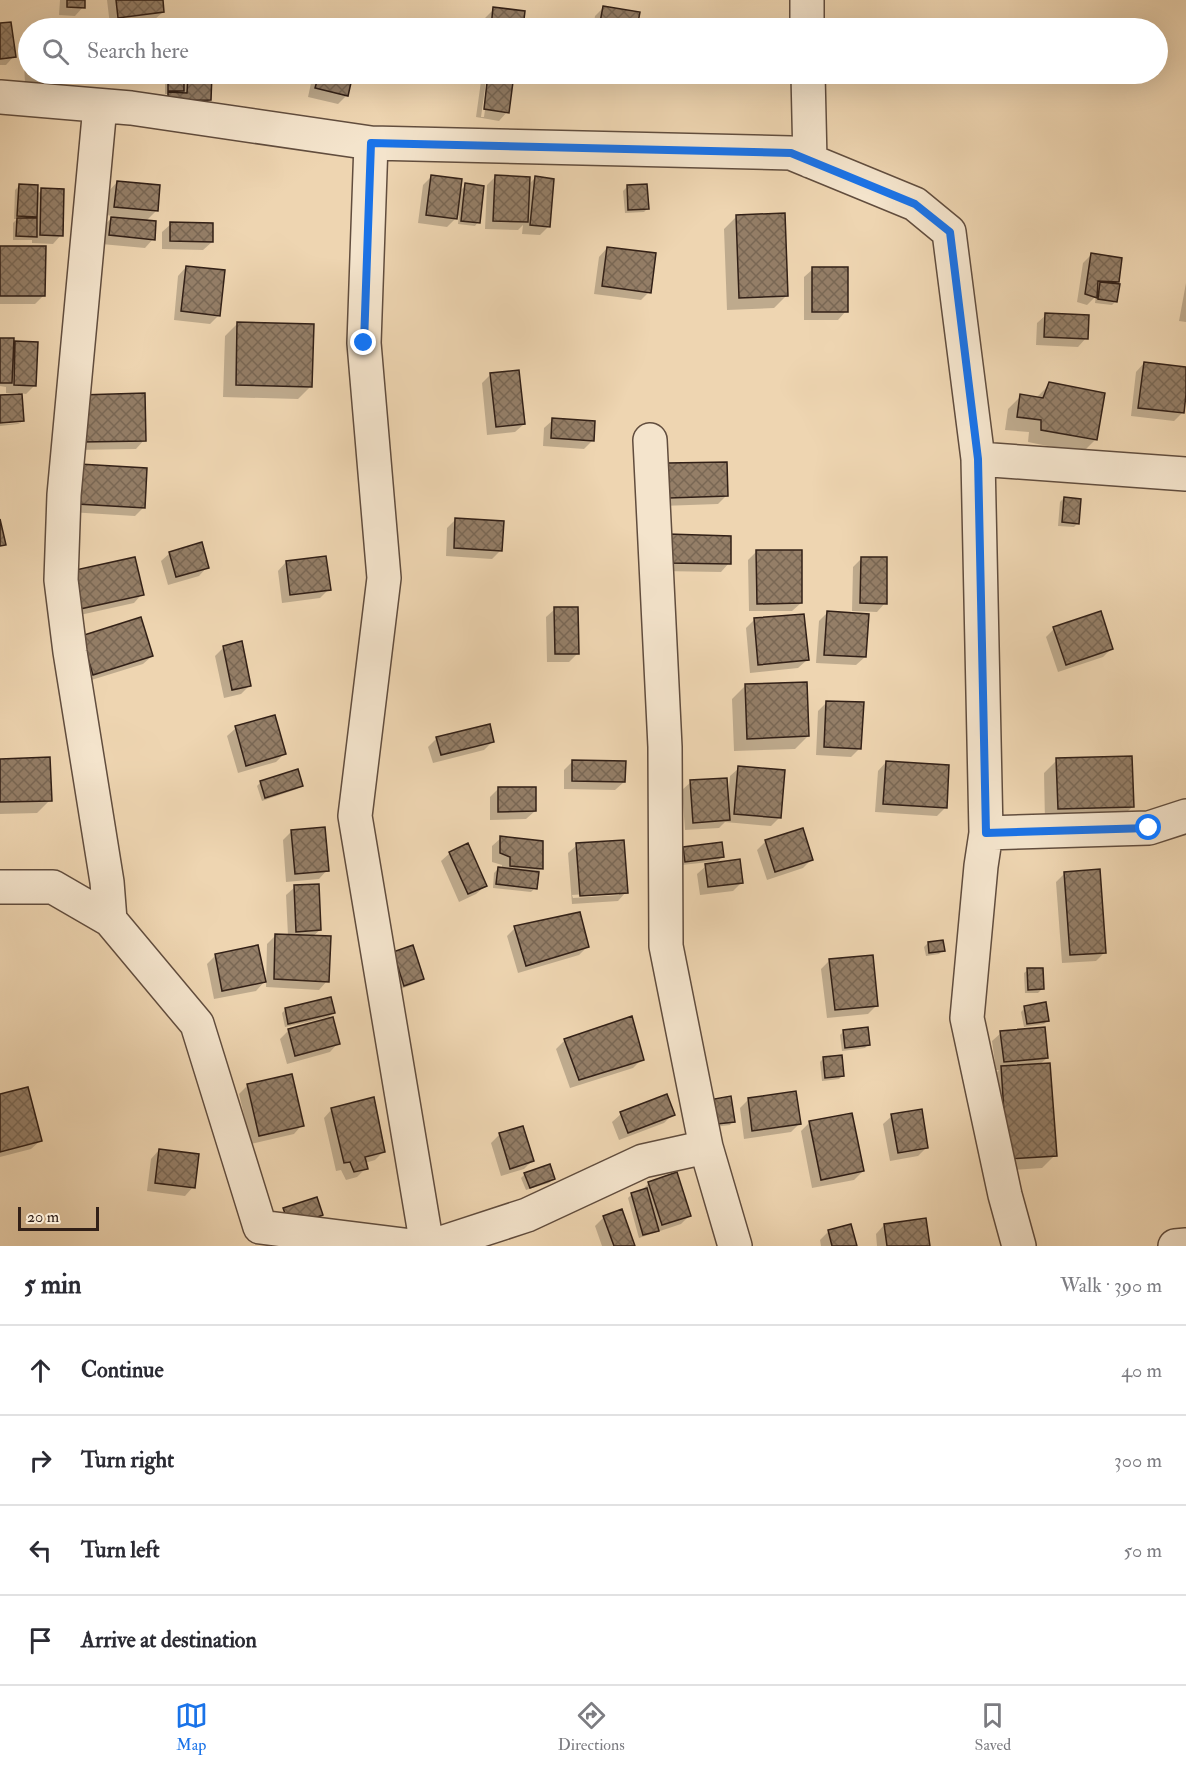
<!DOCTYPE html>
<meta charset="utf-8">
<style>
body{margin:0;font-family:"IM FELL Double Pica",serif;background:#f2f2f3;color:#2b2b33}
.scale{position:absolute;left:18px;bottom:15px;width:81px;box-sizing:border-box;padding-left:6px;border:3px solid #322017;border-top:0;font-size:16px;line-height:21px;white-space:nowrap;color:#322017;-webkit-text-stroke:4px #f4e4cc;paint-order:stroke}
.stop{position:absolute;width:18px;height:18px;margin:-14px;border:4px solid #1a73e8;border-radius:50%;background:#fff}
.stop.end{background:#1a73e8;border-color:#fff;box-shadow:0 2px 6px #0008}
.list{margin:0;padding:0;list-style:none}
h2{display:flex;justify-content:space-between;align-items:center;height:78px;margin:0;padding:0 24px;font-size:26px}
h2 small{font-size:20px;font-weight:400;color:#7c7c81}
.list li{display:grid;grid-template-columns:39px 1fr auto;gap:18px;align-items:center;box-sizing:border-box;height:90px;padding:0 24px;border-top:2px solid #e1e1e2}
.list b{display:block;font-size:22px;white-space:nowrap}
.list em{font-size:20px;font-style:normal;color:#7c7c81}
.icon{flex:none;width:33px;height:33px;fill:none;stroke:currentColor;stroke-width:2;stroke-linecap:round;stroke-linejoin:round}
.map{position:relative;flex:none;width:1186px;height:1246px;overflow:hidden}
.search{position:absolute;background:#fff;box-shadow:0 6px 24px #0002;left:18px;right:18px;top:18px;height:66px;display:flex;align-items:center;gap:15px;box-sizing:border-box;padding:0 21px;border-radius:33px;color:#7c7c81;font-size:22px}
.sheet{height:438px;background:#fff}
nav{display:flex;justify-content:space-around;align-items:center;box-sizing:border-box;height:84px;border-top:2px solid #e1e1e2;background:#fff;font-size:16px;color:#7c7c81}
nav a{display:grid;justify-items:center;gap:3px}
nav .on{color:#1a73e8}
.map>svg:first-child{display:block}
.shadow{fill:#0003;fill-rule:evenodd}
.building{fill:url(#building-cross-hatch);stroke:#322017;stroke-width:1.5}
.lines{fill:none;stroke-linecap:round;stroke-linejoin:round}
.minor-casing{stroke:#614d3e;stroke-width:36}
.minor{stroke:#f4e4cc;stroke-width:33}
.route{stroke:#1a73e8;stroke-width:8}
</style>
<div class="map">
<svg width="1186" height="1246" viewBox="0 0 1186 1246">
<defs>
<pattern id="building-cross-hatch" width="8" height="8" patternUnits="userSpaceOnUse" patternTransform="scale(1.5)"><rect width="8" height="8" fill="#947e67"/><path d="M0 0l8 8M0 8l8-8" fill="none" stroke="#796754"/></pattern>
</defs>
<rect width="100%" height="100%" fill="#eed5b1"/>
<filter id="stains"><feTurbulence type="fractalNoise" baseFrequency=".00333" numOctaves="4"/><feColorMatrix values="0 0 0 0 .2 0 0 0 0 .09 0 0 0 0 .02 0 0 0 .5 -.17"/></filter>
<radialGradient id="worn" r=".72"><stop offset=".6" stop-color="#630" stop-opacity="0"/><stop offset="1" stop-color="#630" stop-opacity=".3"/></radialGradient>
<path class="shadow" d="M 60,0 L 84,0 L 83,7 L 75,16 L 59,15 Z
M 107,0 L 161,0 L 163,12 L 154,20 L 110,25 Z
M 603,8 L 638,13 L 636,28 L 593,28 L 595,16 Z
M 494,9 L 523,13 L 521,28 L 484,28 L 485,18 Z
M 715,21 L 732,24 L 731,28 L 708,28 Z
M 0,25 L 14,56 L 6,65 L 0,65 Z
M 28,33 L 28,74 L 78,74 L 70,81 L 25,83 L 24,63 L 28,59 L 21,59 L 21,40 Z
M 165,74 L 210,74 L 210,99 L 201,108 L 160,102 L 168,94 L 165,94 Z
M 313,74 L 352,74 L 347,95 L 338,104 L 308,97 Z
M 482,74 L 487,74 L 481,117 L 484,117 L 490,74 L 512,74 L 507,112 L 499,121 L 476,117 Z
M 700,74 L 721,74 L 717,78 L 700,75 Z
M 496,176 L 528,185 L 535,178 L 548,227 L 540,235 L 522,234 L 523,225 L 518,230 L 485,229 L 487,185 Z
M 431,177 L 459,192 L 466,185 L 478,222 L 475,226 L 458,224 L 459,215 L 447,227 L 418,223 L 423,185 Z
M 117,182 L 156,211 L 145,222 L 153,239 L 145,248 L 101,244 L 103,227 L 113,216 L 106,215 L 109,191 Z
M 19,186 L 36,195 L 42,190 L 61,235 L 53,244 L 32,243 L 32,240 L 13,240 L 13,223 L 17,219 L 14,219 L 15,190 Z
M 627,187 L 648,208 L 644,212 L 625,213 L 623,191 Z
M 737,216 L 787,295 L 774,308 L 727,310 L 724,229 Z
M 171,224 L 212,242 L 203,250 L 162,249 L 162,232 Z
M 0,247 L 44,295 L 35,304 L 0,304 Z
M 607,248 L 649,292 L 641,300 L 594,294 L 599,257 Z
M 1091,255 L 1118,281 L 1114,285 L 1116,301 L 1112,305 L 1095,303 L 1096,296 L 1087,305 L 1077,302 L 1083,263 Z
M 186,267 L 219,315 L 210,324 L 174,320 L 178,276 Z
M 813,269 L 846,311 L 838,320 L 804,320 L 804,277 Z
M 1186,283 L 1186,322 L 1179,321 Z
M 1046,315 L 1086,338 L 1078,347 L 1036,345 L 1037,323 Z
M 238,323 L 311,386 L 298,399 L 223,397 L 225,336 Z
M 0,339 L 12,346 L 15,342 L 35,385 L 26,394 L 20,393 L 22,421 L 20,423 L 20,420 L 0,421 L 0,397 L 18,395 L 18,393 L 6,393 L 6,387 L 0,386 Z
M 1144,363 L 1186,368 L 1183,412 L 1174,421 L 1131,416 L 1136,372 Z
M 491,374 L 524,424 L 515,432 L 487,435 L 482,383 Z
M 1050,384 L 1095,440 L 1082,453 L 1028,442 L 1029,432 L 1005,430 L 1008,409 L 1021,396 L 1037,397 Z
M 143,395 L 144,440 L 136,449 L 73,450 Z
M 553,420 L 592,441 L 584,449 L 543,446 L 544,428 Z
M 20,423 L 18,424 L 0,426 L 0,424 Z
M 669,465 L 726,496 L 718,504 L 661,506 L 660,473 Z
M 71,474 L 144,507 L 135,516 L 69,512 Z
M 1064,498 L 1078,523 L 1074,527 L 1058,526 L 1060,502 Z
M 456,519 L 501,550 L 492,559 L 446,556 L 447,528 Z
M 660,545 L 729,563 L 721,572 L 660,571 Z
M 757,551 L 801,603 L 792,611 L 749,611 L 748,560 Z
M 170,553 L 207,567 L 199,576 L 168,585 L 161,561 Z
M 862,558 L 885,603 L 877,612 L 852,611 L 853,567 Z
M 286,562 L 329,589 L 320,598 L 282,603 L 278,571 Z
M 63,581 L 142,594 L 134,603 L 71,617 Z
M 555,609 L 578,653 L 569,662 L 547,662 L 546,617 Z
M 827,613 L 865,657 L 856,665 L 816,663 L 819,621 Z
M 754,620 L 807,660 L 798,668 L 750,673 L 746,628 Z
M 1054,629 L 1112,648 L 1103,657 L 1058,672 L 1046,637 Z
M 74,646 L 152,656 L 143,664 L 85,682 Z
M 224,647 L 250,685 L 241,694 L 224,698 L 215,656 Z
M 745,686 L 808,736 L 795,749 L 734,751 L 732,699 Z
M 827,702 L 860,748 L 851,757 L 816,755 L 818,711 Z
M 236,728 L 285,753 L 276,762 L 238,773 L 227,736 Z
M 437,738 L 493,741 L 484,750 L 433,763 L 428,747 Z
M 0,760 L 50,800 L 37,813 L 0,814 Z
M 1057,760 L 1133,806 L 1120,819 L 1045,822 L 1044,773 Z
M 573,761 L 624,782 L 615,790 L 564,789 L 564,770 Z
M 886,762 L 945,808 L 937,816 L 875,812 L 878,771 Z
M 739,768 L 780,817 L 771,826 L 725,822 L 719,828 L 685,830 L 682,790 L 691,782 L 728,798 L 730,776 Z
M 261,782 L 301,785 L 297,789 L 262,801 L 257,786 Z
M 498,789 L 535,811 L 526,819 L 490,820 L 490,797 Z
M 291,832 L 327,870 L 319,879 L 286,882 L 283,840 Z
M 501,838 L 541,869 L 537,873 L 535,888 L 531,892 L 493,888 L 494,873 L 498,869 L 502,869 L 502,865 L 492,862 L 492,846 Z
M 766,841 L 811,860 L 803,868 L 767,880 L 757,850 Z
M 577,845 L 626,892 L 618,901 L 572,904 L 568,853 ZM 619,892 L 619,895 L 573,898 L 572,895 Z
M 684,849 L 722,857 L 718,861 L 682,865 L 680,853 Z
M 450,853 L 485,886 L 476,894 L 459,902 L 441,861 Z
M 706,866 L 742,882 L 733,891 L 700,895 L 697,874 Z
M 1065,873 L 1104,953 L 1096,961 L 1062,963 L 1056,882 Z
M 295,887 L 320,930 L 312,937 L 327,981 L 319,990 L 266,987 L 267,944 L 275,936 L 288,936 L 286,895 Z
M 515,928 L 588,946 L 579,955 L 518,973 L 507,936 Z
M 928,943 L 943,950 L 939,954 L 926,956 L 924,947 Z
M 257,947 L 264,982 L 256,991 L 214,999 L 207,964 L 215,956 Z
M 390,957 L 422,978 L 419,982 L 401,989 Z
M 830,960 L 876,1006 L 868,1014 L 827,1018 L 821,969 Z
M 1028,970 L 1042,989 L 1038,993 L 1025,993 L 1024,973 Z
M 1025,1008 L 1048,1020 L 1044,1024 L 1024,1027 L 1021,1012 Z
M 286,1009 L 333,1013 L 329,1017 L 285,1027 L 282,1013 Z
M 289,1030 L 338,1043 L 330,1052 L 287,1064 L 280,1039 Z
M 844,1031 L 869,1044 L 865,1048 L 842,1051 L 840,1035 Z
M 1001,1033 L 1047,1058 L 1039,1065 L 1055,1155 L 1042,1168 L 995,1171 L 989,1080 L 999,1070 L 996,1070 L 992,1041 Z
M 565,1040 L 642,1059 L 633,1068 L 570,1088 L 556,1049 Z
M 824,1058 L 843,1075 L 839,1079 L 822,1081 L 820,1062 Z
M 291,1075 L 302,1125 L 294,1134 L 251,1144 L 239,1094 L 247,1086 Z
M 0,1095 L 40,1141 L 31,1149 L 0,1157 Z
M 714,1100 L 733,1121 L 730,1125 L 714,1127 L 711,1104 Z
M 748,1100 L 800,1123 L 791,1132 L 744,1139 L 740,1108 Z
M 332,1109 L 383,1152 L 375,1160 L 365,1163 L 366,1168 L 357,1177 L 346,1180 L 341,1170 L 336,1171 L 324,1118 Z
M 621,1114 L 673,1114 L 664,1123 L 619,1140 L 612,1122 Z
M 892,1116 L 927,1147 L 918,1156 L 890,1161 L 883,1124 Z
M 810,1122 L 863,1171 L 854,1180 L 812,1188 L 801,1131 Z
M 500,1134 L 532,1161 L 524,1169 L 501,1176 L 491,1143 Z
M 159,1150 L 193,1187 L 185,1196 L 147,1191 L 151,1159 Z
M 525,1174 L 553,1179 L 549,1183 L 526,1190 L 521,1178 Z
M 649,1183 L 689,1216 L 681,1224 L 639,1238 L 628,1198 L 632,1194 L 640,1192 Z
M 621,1211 L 633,1246 L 602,1246 L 595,1226 L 604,1217 Z
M 925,1220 L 928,1246 L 877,1246 L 876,1234 L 884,1225 Z
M 850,1226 L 855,1246 L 821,1246 L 820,1240 L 828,1232 Z"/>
<path class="building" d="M 67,0 L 85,0 L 85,8 L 67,7 Z
M 116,0 L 163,0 L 164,12 L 118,18 Z
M 603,6 L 640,12 L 637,28 L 599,28 Z
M 493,7 L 525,11 L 523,28 L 491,28 Z
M 715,20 L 734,22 L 733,28 L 713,28 Z
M 11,22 L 16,57 L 0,59 L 0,23 Z
M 168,74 L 184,74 L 184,91 L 168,91 Z
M 188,74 L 212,74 L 211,100 L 168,101 L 168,92 L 187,93 Z
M 319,74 L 353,74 L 348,96 L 315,88 Z
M 488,74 L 514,74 L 509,113 L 484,109 Z
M 431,175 L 462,179 L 457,219 L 426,215 Z
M 495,175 L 530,177 L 528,222 L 493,221 Z
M 535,176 L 554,179 L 550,227 L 530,225 Z
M 117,181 L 160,185 L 158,211 L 114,207 Z
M 465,183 L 484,186 L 480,223 L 461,221 Z
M 19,184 L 38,185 L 37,217 L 17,216 Z
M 647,184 L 649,209 L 628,210 L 627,185 Z
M 41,188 L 64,189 L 63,236 L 40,235 Z
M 785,213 L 788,296 L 739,298 L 736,215 Z
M 111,217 L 156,221 L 155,240 L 109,235 Z
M 17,218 L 37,218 L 37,237 L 16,236 Z
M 170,222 L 213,223 L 213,242 L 170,241 Z
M 0,246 L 46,246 L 45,296 L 0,296 Z
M 607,247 L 656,253 L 651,293 L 602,286 Z
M 1091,253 L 1122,258 L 1119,282 L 1098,281 L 1097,298 L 1085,294 Z
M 186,266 L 225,270 L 220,316 L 181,311 Z
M 812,267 L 848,267 L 848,312 L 812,312 Z
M 1100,282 L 1120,284 L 1117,302 L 1098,299 Z
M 1045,313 L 1089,315 L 1088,339 L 1044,337 Z
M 237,322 L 314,324 L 312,387 L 236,385 Z
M 0,338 L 14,338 L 12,383 L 0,383 Z
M 15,341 L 38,342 L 36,386 L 14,385 Z
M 1144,362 L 1186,367 L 1186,394 L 1184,413 L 1138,408 Z
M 519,370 L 525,424 L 496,427 L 490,373 Z
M 1049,382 L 1105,393 L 1097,440 L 1041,430 L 1041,420 L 1017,417 L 1020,394 L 1043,398 Z
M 145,393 L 146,441 L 81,442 L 80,395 Z
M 22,394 L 24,421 L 0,423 L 0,395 Z
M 552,418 L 595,421 L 594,441 L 551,438 Z
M 727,462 L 728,496 L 669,498 L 668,463 Z
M 79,464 L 147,468 L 145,508 L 77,504 Z
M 1064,497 L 1081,499 L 1079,524 L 1062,522 Z
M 455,518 L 504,521 L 502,551 L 454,548 Z
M 0,519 L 6,545 L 0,546 Z
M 668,534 L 731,536 L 731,564 L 668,563 Z
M 202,542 L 209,568 L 176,577 L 169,552 Z
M 756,550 L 802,550 L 802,603 L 757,604 Z
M 326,556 L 331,590 L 290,595 L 286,561 Z
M 135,557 L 144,595 L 80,609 L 71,571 Z
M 861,557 L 887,557 L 887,604 L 860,603 Z
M 554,607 L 578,607 L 579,654 L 555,654 Z
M 827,611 L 869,614 L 866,657 L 824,655 Z
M 1101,611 L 1113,649 L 1066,665 L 1053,627 Z
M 804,614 L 809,660 L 758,665 L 754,618 Z
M 141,617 L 153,656 L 93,675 L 81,636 Z
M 242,641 L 251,686 L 232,690 L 223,646 Z
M 807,682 L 809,736 L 747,739 L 745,684 Z
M 826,701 L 864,702 L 861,749 L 824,747 Z
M 275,715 L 286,754 L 246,766 L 235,726 Z
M 490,724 L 494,742 L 441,755 L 436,737 Z
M 1132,756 L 1134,807 L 1058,809 L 1056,758 Z
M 50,757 L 52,801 L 0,802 L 0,759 Z
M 572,760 L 626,761 L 625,782 L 572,781 Z
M 886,761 L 949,765 L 947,808 L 883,804 Z
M 738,766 L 785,770 L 781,818 L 734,814 Z
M 298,769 L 303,786 L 265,798 L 260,781 Z
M 727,778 L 730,820 L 693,823 L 690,780 Z
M 498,787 L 536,787 L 536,811 L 498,812 Z
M 325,827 L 329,871 L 295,874 L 291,830 Z
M 803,828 L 813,860 L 775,872 L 765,840 Z
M 500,836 L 543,841 L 543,869 L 510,866 L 510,857 L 500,853 Z
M 624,840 L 628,893 L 580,896 L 576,843 Z
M 722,842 L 724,857 L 685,862 L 683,847 Z
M 468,843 L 487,886 L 468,894 L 449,852 Z
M 740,859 L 743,883 L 708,887 L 705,864 Z
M 498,867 L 539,872 L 537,889 L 496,884 Z
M 1100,869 L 1106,953 L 1070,955 L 1064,872 Z
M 319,884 L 321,930 L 296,932 L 294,885 Z
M 580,912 L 589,947 L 526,966 L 514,926 Z
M 275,934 L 331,936 L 329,982 L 274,979 Z
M 943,940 L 945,951 L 929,953 L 928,942 Z
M 258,945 L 266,982 L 222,991 L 215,954 Z
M 413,945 L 424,979 L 404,986 L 393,952 Z
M 873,955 L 878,1006 L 835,1010 L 829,959 Z
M 1027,968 L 1043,968 L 1044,989 L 1028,990 Z
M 331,997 L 335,1013 L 288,1024 L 285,1008 Z
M 1046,1002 L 1049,1021 L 1027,1024 L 1024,1006 Z
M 632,1016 L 644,1060 L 579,1080 L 564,1039 Z
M 333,1017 L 340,1044 L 295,1056 L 288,1029 Z
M 868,1027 L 870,1045 L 845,1048 L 843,1030 Z
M 1045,1027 L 1048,1058 L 1004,1062 L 1000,1031 Z
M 842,1055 L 844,1076 L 825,1078 L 823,1057 Z
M 1050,1063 L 1057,1156 L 1007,1159 L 1001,1066 Z
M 292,1074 L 304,1126 L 259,1136 L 247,1084 Z
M 28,1087 L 42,1141 L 0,1152 L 0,1094 Z
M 796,1091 L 801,1124 L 752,1131 L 748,1098 Z
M 667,1094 L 675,1115 L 628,1133 L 620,1112 Z
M 731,1096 L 735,1122 L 717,1124 L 714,1099 Z
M 374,1097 L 385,1152 L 365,1157 L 368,1169 L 354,1172 L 350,1162 L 344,1163 L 331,1108 Z
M 922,1109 L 928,1148 L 898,1153 L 891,1114 Z
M 852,1113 L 864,1171 L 821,1180 L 809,1121 Z
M 523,1126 L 534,1161 L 510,1169 L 499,1133 Z
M 159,1149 L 199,1154 L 195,1188 L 155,1183 Z
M 550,1164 L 555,1179 L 530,1188 L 524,1173 Z
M 677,1172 L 691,1216 L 662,1225 L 648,1182 Z
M 647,1188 L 659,1231 L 643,1235 L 631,1193 Z
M 317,1197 L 323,1215 L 290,1227 L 283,1208 Z
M 622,1209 L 635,1246 L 614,1246 L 603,1216 Z
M 926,1218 L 930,1246 L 887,1246 L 884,1224 Z
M 851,1224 L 857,1246 L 832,1246 L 828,1230 Z"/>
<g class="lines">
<g class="minor-casing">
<path id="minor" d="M 807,0 L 807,28
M 808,74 L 810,161
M 0,97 L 131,108 L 371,143 L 791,153 L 915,204 L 949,232 L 978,459 L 986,833 L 981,866 L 967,1018 L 1005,1195 L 1019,1246
M 100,106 L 64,495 L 61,580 L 70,652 L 107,882 L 110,920 L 197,1024 L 260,1227 L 412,1246
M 371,143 L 364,343 L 384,578 L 355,816 L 427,1246
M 650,440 L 665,747 L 666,946 L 706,1147 L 735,1246
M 978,459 L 1186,474
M 986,833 L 1149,828 L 1186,816
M 0,887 L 53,887 L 110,920
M 432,1246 L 527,1215 L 643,1161 L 706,1147
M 1175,1246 L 1186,1245"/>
</g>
<use href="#minor" class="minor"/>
</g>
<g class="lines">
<path class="route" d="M 364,343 L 371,143 L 791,153 L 915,204 L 950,232 L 978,459 L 986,833 L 1149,828"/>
</g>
<rect width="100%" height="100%" filter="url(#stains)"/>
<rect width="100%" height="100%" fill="url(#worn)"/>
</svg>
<div class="scale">20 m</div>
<div class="stop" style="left:1149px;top:828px"></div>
<div class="stop end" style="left:364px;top:343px"></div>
<div class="search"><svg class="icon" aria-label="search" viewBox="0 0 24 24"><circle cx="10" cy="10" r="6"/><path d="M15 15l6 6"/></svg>Search here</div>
</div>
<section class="sheet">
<h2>5 min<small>Walk · 390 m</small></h2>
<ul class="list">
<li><svg class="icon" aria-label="ahead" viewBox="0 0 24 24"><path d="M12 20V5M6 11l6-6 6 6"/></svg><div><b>Continue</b></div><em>40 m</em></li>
<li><svg class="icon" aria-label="right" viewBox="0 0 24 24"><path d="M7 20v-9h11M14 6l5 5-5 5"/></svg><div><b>Turn right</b></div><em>300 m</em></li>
<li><svg class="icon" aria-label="left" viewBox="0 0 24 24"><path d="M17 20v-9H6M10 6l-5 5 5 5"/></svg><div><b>Turn left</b></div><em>50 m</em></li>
<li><svg class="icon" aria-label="arrive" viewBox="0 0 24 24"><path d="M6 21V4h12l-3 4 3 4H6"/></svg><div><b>Arrive at destination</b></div></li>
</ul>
</section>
<nav>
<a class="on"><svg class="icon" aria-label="map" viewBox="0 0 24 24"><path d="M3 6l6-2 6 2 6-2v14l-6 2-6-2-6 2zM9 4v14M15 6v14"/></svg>Map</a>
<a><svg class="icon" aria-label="directions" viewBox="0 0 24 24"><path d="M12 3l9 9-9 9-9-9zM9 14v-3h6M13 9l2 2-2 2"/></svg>Directions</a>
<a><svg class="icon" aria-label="saved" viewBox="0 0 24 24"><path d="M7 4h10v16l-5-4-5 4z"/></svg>Saved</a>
</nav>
